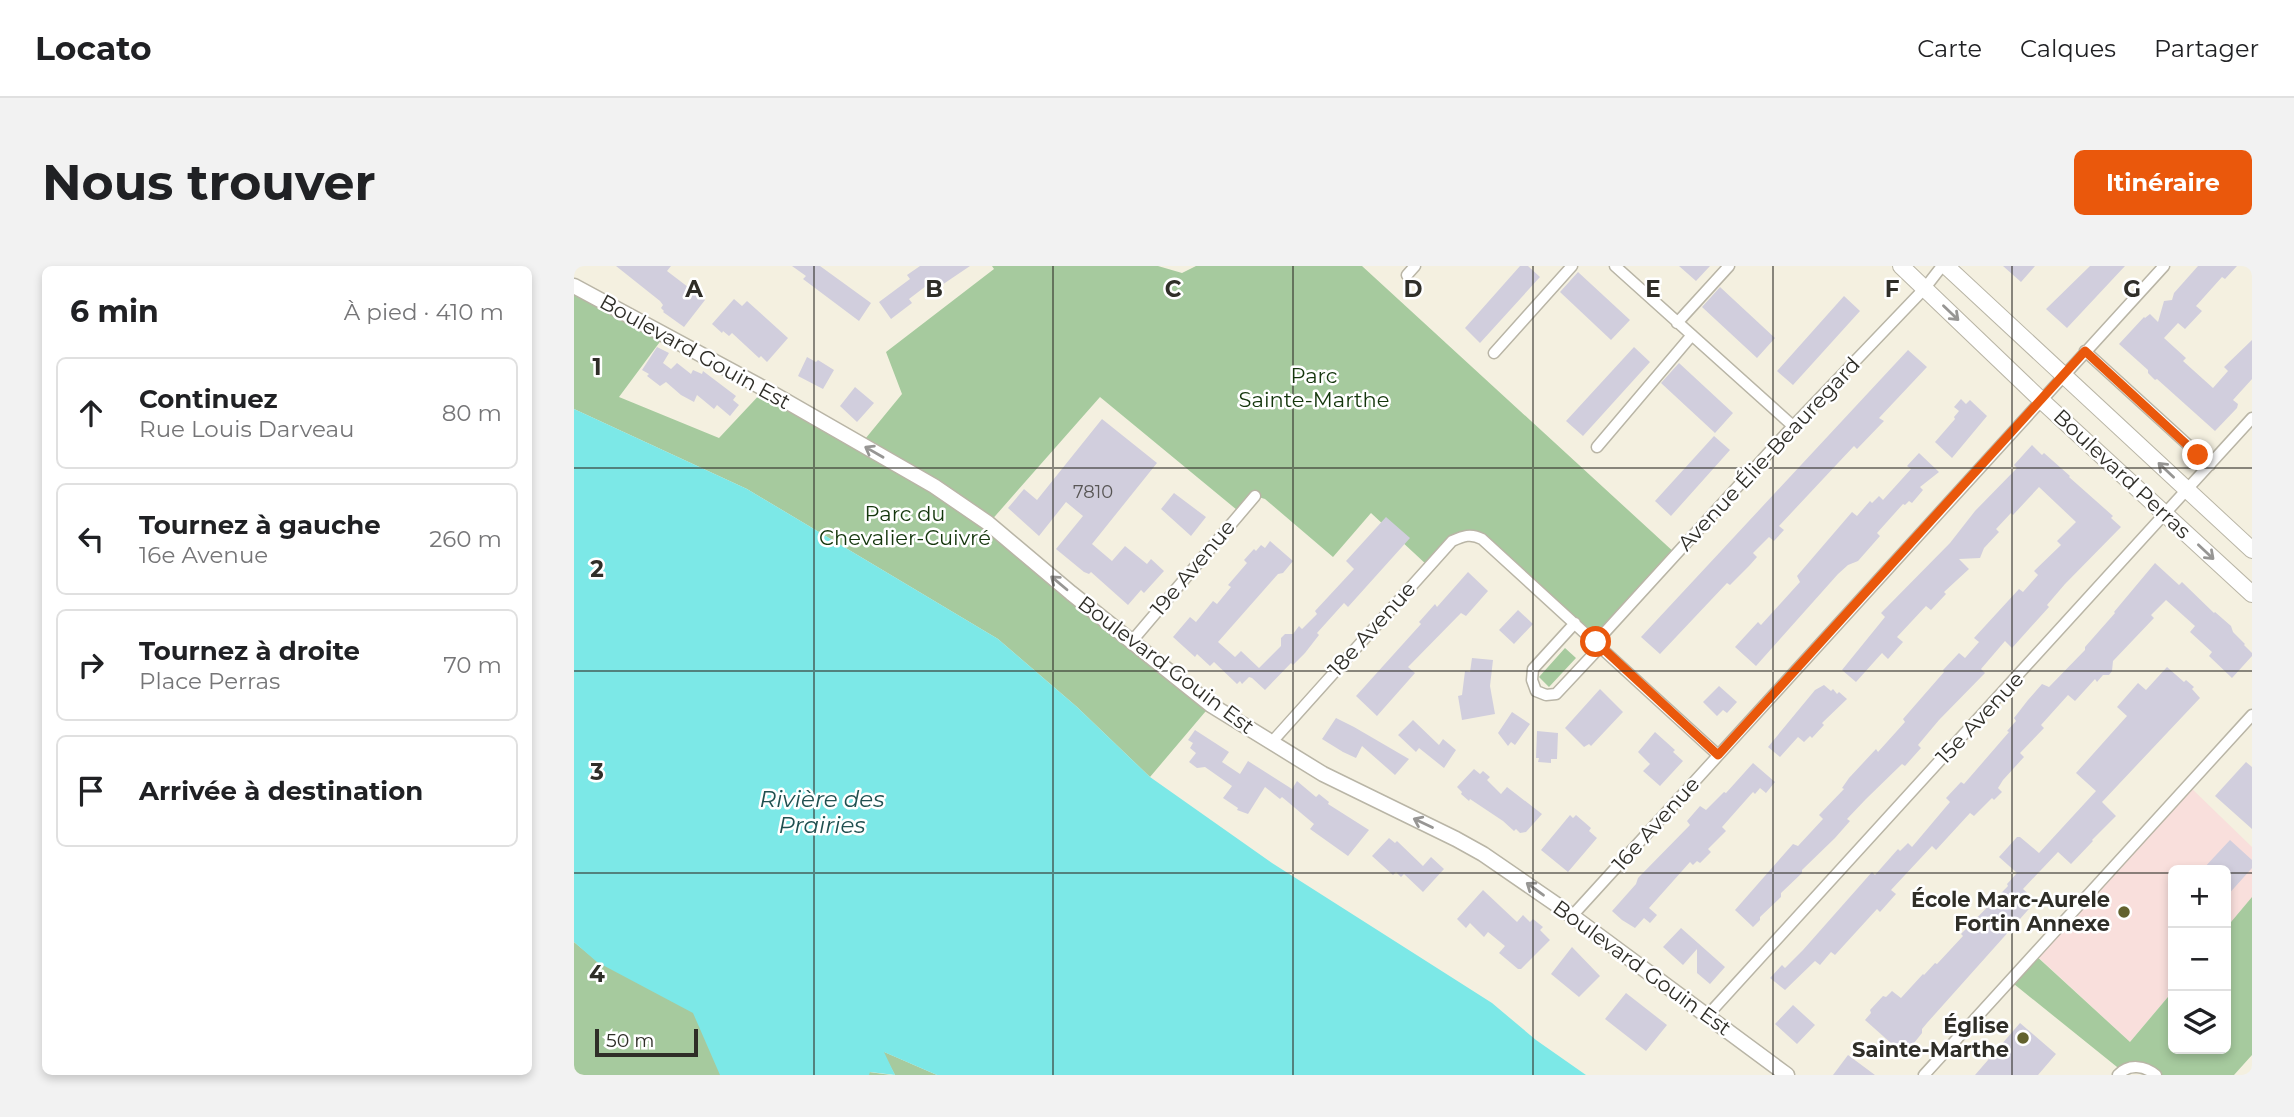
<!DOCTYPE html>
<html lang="fr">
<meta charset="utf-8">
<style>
body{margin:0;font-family:Montserrat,sans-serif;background:#f2f2f2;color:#202124}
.controls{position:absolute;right:21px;bottom:21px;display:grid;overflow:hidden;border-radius:10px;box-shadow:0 4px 10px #0003}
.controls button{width:63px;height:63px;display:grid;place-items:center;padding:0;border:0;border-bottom:2px solid #e0e0e0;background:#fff;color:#202124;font:35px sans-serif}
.scale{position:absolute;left:21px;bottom:18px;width:103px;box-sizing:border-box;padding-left:7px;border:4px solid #2f2e28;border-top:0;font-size:19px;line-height:24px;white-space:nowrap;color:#2f2e28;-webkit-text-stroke:5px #fff;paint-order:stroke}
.stop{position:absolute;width:21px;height:21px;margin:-16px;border:5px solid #ea580c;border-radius:50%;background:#fff}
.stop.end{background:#ea580c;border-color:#fff;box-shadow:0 2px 7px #0008}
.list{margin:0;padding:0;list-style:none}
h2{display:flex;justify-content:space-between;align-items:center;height:91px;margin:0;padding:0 28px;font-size:30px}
h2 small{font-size:23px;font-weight:400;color:#757577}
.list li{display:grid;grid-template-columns:46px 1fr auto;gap:21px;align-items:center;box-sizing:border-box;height:112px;margin:0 14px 14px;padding:0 14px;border:2px solid #e0e0e0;border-radius:10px}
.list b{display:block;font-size:26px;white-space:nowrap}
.list p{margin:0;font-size:23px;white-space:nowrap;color:#757577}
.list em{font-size:23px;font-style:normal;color:#757577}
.icon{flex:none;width:38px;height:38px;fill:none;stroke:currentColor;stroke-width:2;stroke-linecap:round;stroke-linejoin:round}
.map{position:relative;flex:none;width:1678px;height:809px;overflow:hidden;border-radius:10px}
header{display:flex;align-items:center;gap:42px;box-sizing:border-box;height:98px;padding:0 35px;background:#fff;border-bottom:2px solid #e0e0e0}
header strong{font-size:33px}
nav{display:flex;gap:38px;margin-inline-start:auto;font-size:24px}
.intro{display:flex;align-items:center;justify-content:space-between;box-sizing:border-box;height:168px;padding:0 42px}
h1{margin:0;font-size:49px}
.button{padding:18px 32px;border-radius:10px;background:#ea580c;color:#fff;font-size:24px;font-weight:700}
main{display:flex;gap:42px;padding:0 42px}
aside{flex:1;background:#fff;border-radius:10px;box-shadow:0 4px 10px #0003}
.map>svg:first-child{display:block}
.education{fill:#f9dfdc}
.green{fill:#a6ca9e}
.water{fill:#7ce8e7}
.building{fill:#d1cedd}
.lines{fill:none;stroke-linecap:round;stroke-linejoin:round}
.minor-casing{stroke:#b9b5a6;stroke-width:13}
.tertiary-casing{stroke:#b9b5a6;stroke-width:17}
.secondary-casing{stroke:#b9b5a6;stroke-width:18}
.minor{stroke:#fff;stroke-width:10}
.tertiary{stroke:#fff;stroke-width:14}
.secondary{stroke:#fff;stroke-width:16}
.oneway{stroke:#979694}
.route{stroke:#ea580c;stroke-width:9}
.grid{fill:none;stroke:#2f2e28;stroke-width:2;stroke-opacity:0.55}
.poi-dot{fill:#62612e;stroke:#fff;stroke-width:2.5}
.labels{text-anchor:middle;stroke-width:5;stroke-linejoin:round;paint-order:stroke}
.number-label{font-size:18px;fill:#585655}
.street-label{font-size:21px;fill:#2f2e28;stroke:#fff}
.park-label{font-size:21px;fill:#14360c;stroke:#fff}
.poi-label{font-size:21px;font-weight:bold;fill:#2f2e28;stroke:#fff;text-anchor:end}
.water-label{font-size:23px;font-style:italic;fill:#205050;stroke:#fff}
.grid-label{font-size:23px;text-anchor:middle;font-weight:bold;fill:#2f2e28;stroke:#fff;stroke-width:5;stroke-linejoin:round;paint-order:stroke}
</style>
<header>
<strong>Locato</strong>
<nav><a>Carte</a><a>Calques</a><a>Partager</a></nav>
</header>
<div class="intro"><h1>Nous trouver</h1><a class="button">Itinéraire</a></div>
<main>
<aside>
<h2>6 min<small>À pied · 410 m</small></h2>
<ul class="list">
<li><svg class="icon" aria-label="ahead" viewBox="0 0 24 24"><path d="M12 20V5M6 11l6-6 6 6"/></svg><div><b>Continuez</b><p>Rue Louis Darveau</p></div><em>80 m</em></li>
<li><svg class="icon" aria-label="left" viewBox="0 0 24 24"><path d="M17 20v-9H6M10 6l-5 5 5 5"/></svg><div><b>Tournez à gauche</b><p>16e Avenue</p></div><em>260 m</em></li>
<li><svg class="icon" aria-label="right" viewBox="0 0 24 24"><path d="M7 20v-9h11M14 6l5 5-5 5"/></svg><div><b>Tournez à droite</b><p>Place Perras</p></div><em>70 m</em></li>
<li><svg class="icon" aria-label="arrive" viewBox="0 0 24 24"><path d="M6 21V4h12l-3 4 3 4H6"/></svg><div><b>Arrivée à destination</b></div></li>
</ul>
</aside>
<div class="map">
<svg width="1678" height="809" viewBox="0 0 1678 809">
<rect width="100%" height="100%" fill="#f4f0e0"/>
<path class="education" d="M 1615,520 L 1678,581 L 1678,631 L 1652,662 L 1652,604 L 1599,604 L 1599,725 L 1556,776 L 1462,689 Z"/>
<path class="green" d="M 418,0 L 584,0 L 608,7 L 622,0 L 788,0 L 1102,288 L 1022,376 L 908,273 L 892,269 L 854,300 L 797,247 L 759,291 L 691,233 L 681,230 L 663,244 L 526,131 L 415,257 L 637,439 L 576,511 L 503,441 L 424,373 L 173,223 L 0,143 L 0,20 L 91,69 L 45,131 L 145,172 L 191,123 L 287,178 L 328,128 L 312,86 L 420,3 Z
M 991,382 L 1002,392 L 975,421 L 965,411 Z
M 1678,631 L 1678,789 L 1660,809 L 1582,809 L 1574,803 L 1548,805 L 1435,714 L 1459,687 L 1556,776 L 1599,725 L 1599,783 L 1652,783 L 1652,662 Z
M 0,676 L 23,695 L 295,806 L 317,809 L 0,809 Z
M 308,785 L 363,809 L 321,809 Z"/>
<path class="water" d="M 0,143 L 173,223 L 424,373 L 503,441 L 576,511 L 698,597 L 918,737 L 962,774 L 1012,809 L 363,809 L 310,786 L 321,809 L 296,806 L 295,809 L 146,809 L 119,747 L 23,696 L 0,676 Z"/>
<path class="building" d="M 42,0 L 97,0 L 93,5 L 131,34 L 110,61 L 89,46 L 90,45 L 87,42 L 89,39 L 86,35 Z
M 218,0 L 246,0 L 297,37 L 285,55 L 229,13 L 232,10 Z
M 346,0 L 396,0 L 359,25 L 352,20 L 335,33 L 338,37 L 317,53 L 305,36 L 336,13 L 333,9 Z
M 946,0 L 954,0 L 966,11 L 906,77 L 891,62 Z
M 1105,0 L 1136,0 L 1122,15 Z
M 1429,0 L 1461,0 L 1447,16 Z
M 1516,0 L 1551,0 L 1493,62 L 1472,43 Z
M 1624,0 L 1663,0 L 1651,13 L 1648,11 L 1622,40 L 1628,45 L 1611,63 L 1604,57 L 1590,72 L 1612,92 L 1609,95 L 1639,122 L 1654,105 L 1650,101 L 1678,74 L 1678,113 L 1659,134 L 1664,138 L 1663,142 L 1641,165 L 1583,113 L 1581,114 L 1574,107 L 1574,104 L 1545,78 L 1570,51 L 1571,52 L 1576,48 L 1584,56 L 1590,35 L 1598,34 L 1600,27 Z
M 1004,6 L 1056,54 L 1037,74 L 986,26 Z
M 1146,21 L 1201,72 L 1183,92 L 1128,41 Z
M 1270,30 L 1286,45 L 1219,119 L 1203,105 Z
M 160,33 L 168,40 L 173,35 L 214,72 L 193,96 L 187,90 L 185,92 L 158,67 L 155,70 L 149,65 L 148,67 L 138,58 Z
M 83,81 L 95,87 L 89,97 L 97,103 L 103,97 L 117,108 L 119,104 L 128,108 L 129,105 L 162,130 L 159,134 L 165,139 L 156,150 L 143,139 L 140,143 L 123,129 L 120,136 L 107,129 L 92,116 L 86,120 L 73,110 L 75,108 L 68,104 Z
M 1060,81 L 1076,96 L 1009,170 L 992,155 Z
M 1334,84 L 1353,101 L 1305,152 L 1310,155 L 1283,183 L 1280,180 L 1264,197 L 1205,260 L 1210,264 L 1200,275 L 1195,271 L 1179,287 L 1183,291 L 1175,300 L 1156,319 L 1153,317 L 1086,388 L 1067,371 Z
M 233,91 L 242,96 L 244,94 L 260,104 L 249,123 L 224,110 Z
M 1105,97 L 1159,147 L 1141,167 L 1087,117 Z
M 281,121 L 300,137 L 283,156 L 266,140 Z
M 1387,133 L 1392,138 L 1396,134 L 1413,150 L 1378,192 L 1361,176 L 1381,153 L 1380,151 L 1385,145 L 1380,141 Z
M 528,153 L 583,197 L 518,278 L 538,295 L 551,280 L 573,298 L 577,293 L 590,305 L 570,327 L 567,324 L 554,339 L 517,306 L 515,308 L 510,306 L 482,283 L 509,250 L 492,236 L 465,270 L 434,242 L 450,223 L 463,234 Z
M 1140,170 L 1156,184 L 1097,250 L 1081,235 Z
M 1458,179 L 1468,189 L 1470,187 L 1496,210 L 1495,211 L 1539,250 L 1537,252 L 1547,261 L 1491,318 L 1473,339 L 1475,341 L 1438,382 L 1431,375 L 1407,403 L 1411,407 L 1365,454 L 1344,479 L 1347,482 L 1331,500 L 1328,498 L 1292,533 L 1273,553 L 1276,555 L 1261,572 L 1228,604 L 1228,607 L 1207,627 L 1207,631 L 1186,651 L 1186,654 L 1179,661 L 1161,644 L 1219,578 L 1224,580 L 1249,553 L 1245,549 L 1270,523 L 1268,522 L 1275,512 L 1302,483 L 1304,486 L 1331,456 L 1329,453 L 1370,406 L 1369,404 L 1385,387 L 1391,392 L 1405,376 L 1400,372 L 1445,323 L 1449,326 L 1464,309 L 1460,305 L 1487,279 L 1483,275 L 1502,256 L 1465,221 L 1439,249 L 1437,247 L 1422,263 L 1425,266 L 1410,282 L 1406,292 L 1385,293 L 1395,303 L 1370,326 L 1372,328 L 1357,344 L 1352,340 L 1323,371 L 1329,376 L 1314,393 L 1308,387 L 1282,416 L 1268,404 L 1311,351 L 1307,347 L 1376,277 L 1401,245 L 1443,202 L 1440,199 Z
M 1345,187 L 1365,206 L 1346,221 L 1349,224 L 1338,237 L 1335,235 L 1331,239 L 1329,238 L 1303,267 L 1306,270 L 1284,295 L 1274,299 L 1264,308 L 1182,400 L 1161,381 L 1184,356 L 1187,359 L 1226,316 L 1223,310 L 1278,246 L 1283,250 L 1296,235 L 1298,237 L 1305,230 L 1309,234 L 1337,203 L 1333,200 Z
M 600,227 L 632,251 L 617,270 L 587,243 Z
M 812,251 L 836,272 L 774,341 L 770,337 L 743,367 L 745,369 L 731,387 L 719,399 L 717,397 L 691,424 L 678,412 L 675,411 L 668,418 L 666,415 L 663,418 L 640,396 L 636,400 L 623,388 L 621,391 L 599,371 L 616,351 L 622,356 L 639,335 L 643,338 L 657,321 L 654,319 L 673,297 L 670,294 L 680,283 L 682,285 L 687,279 L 691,282 L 696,275 L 719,295 L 709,307 L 704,308 L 644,376 L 661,391 L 667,385 L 685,402 L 707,380 L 707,372 L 711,368 L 719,368 L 725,360 L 728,363 L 743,348 L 741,345 L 780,303 L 772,295 Z
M 1581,297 L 1605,319 L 1608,316 L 1640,347 L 1641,346 L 1657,360 L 1659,366 L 1671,378 L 1670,379 L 1678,387 L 1678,390 L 1658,412 L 1635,390 L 1638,386 L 1616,366 L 1621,360 L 1592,334 L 1577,349 L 1580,352 L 1539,395 L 1538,405 L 1535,409 L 1529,409 L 1523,416 L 1521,413 L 1501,435 L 1494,429 L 1467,459 L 1470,462 L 1446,487 L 1450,491 L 1429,514 L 1424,522 L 1428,526 L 1420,534 L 1418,532 L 1400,550 L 1396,547 L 1362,584 L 1358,580 L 1317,624 L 1322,628 L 1306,646 L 1303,643 L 1261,689 L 1257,686 L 1246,699 L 1241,695 L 1211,724 L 1196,712 L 1208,699 L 1211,702 L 1229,684 L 1298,606 L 1301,609 L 1324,583 L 1326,585 L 1334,577 L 1338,581 L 1376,536 L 1372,532 L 1387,516 L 1390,518 L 1435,466 L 1433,465 L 1442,455 L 1440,452 L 1454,434 L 1468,418 L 1475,421 L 1511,384 L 1511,381 L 1541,347 L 1540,346 Z
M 894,306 L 914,325 L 892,350 L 887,347 L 834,401 L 841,407 L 803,450 L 782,430 L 847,358 L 845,356 L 861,338 L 863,341 Z
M 944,344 L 959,358 L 940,378 L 925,364 Z
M 898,392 L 919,394 L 916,420 L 921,448 L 888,454 L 884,430 L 888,429 L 891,405 L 896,406 Z
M 1593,401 L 1610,416 L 1612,414 L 1620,421 L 1618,423 L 1626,432 L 1528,536 L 1542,550 L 1518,574 L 1519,575 L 1497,598 L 1484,586 L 1449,623 L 1462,635 L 1353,757 L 1348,763 L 1348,767 L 1340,777 L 1327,786 L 1291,754 L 1297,747 L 1296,744 L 1309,730 L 1312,731 L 1318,725 L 1327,732 L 1349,708 L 1350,709 L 1361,697 L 1363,698 L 1389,670 L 1387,668 L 1434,620 L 1433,618 L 1443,607 L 1425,591 L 1443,571 L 1446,571 L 1465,587 L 1522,525 L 1502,507 L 1553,450 L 1543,441 L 1564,417 L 1572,424 Z
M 1250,419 L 1257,425 L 1259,423 L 1263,428 L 1265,426 L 1273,433 L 1248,457 L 1250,459 L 1238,472 L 1236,470 L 1230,476 L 1224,471 L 1206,491 L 1194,481 L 1241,424 Z
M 1145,420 L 1163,436 L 1153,447 L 1149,444 L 1143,450 L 1129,436 Z
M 1026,423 L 1049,446 L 1017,480 L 1015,478 L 1010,481 L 991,462 Z
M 938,446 L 956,458 L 941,479 L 937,476 L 934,480 L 924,467 Z
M 762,452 L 780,461 L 835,493 L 821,509 L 788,480 L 782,492 L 769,486 L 748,473 Z
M 839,454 L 865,479 L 869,473 L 882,484 L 870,502 L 845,482 L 842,486 L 824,469 Z
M 621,464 L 655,486 L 648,496 L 666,508 L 674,495 L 718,523 L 723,515 L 742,531 L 745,528 L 755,536 L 754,538 L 795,564 L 774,590 L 736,563 L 740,558 L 708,531 L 706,533 L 691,521 L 674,548 L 663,544 L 664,542 L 649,532 L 658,520 L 631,501 L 623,502 L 615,496 L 622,487 L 616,482 L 619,477 L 614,474 Z
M 963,465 L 984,467 L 983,493 L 977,493 L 977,497 L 964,496 L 965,492 L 962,492 Z
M 1081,466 L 1101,484 L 1099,486 L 1109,495 L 1086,520 L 1069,505 L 1076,498 L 1064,486 Z
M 1672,496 L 1678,501 L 1678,563 L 1641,530 Z
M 1179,497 L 1201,516 L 1192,527 L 1186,522 L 1181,528 L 1179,526 L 1148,561 L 1152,565 L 1134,583 L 1137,586 L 1126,597 L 1123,595 L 1119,599 L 1116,596 L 1075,642 L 1083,649 L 1076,657 L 1070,652 L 1061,662 L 1048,654 L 1038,645 L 1062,618 L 1064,612 L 1116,559 L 1113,555 L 1126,540 L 1132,544 L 1150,526 L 1152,527 Z
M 900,503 L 906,508 L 909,505 L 916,511 L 913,514 L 927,528 L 933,521 L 968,548 L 952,566 L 946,567 L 942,563 L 940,565 L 929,555 L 896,533 L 895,535 L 887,528 L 888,526 L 883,521 Z
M 996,549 L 999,552 L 1002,549 L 1017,562 L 1015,565 L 1023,572 L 994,606 L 967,584 Z
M 815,572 L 821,577 L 823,575 L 849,600 L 857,591 L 870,603 L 849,626 L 830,608 L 827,611 L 822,606 L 819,609 L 798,590 Z
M 1656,574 L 1678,594 L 1678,602 L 1652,631 L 1652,604 L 1628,604 Z
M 909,624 L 943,656 L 949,649 L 956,656 L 959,653 L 969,661 L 966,664 L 976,674 L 947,703 L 944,703 L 925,687 L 931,680 L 914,666 L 910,671 L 896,657 L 892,662 L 883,653 Z
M 1107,662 L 1151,701 L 1136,718 L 1123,707 L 1123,683 L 1109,699 L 1089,681 Z
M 998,681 L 1026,710 L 1005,731 L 977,708 Z
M 1052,727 L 1093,759 L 1072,785 L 1031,753 Z
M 1219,739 L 1241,759 L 1223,778 L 1201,758 Z
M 1446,757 L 1482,788 L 1464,809 L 1401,809 Z
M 1274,789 L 1301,809 L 1259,809 Z"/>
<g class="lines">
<g class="minor-casing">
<path id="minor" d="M 1041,0 L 1219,160
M 833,9 L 841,0
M 1103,57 L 1155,0
M 1511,85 L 1636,199
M 920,87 L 998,0
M 1023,181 L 1118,69
M 1001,357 L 959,403 L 958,414 L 962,425 L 972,429 L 982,428 L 1027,380
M 558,375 L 681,230
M 1022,376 L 1219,160 L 1351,22 L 1368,0
M 697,477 L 878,275 C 889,270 897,267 908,273 L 1144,489
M 998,650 L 1590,0
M 1133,750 L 1678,152
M 1350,809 L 1678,449
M 1544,809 C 1555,797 1571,800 1582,809"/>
</g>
<g class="tertiary-casing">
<path id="tertiary" d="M 0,20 L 191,123 L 360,220 L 414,257 L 497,327 L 637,439 L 749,508 L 882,573 L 909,588 L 986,641 L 1213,809"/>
</g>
<g class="secondary-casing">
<path id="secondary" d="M 1327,0 L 1467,134 L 1678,328
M 1372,0 L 1678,284"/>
</g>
<use href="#minor" class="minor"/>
<use href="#tertiary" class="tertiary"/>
<use href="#secondary" class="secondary"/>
</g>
<defs><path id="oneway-shaft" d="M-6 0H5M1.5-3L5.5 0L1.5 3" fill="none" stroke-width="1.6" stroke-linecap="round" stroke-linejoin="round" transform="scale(1.75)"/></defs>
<g class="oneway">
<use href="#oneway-shaft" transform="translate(1377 47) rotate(44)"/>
<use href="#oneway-shaft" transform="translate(300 186) rotate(-150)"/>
<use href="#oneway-shaft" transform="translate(1592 204) rotate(-137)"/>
<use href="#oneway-shaft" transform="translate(1632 286) rotate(43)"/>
<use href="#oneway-shaft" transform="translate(485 317) rotate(-140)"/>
<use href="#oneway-shaft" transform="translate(849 557) rotate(-155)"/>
<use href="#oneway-shaft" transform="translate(961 623) rotate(-144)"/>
</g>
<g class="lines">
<path class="route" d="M 1022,376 L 1144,489 L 1511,85 L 1624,189"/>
</g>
<path class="grid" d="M 240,0 L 240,809M 479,0 L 479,809M 719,0 L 719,809M 959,0 L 959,809M 1199,0 L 1199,809M 1438,0 L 1438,809M 0,202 L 1678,202M 0,405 L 1678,405M 0,607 L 1599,607M 1652,607 L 1678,607"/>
<g class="poi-dot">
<circle cx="1550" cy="646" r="7"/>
<circle cx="1449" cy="772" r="7"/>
</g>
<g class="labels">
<g class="number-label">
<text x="519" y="232">7810</text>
</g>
<g class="street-label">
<text transform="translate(121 86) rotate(29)" y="7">Boulevard Gouin Est</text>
<text transform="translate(1195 188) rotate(-47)" y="7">Avenue Élie-Beauregard</text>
<text transform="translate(1548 208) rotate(43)" y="7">Boulevard Perras</text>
<text transform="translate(619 302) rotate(-50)" y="7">19e Avenue</text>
<text transform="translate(798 363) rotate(-48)" y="7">18e Avenue</text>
<text transform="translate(592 399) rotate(37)" y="7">Boulevard Gouin Est</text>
<text transform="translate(1406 452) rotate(-47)" y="7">15e Avenue</text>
<text transform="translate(1082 558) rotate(-48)" y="7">16e Avenue</text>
<text transform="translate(1068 702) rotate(36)" y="7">Boulevard Gouin Est</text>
</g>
<g class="park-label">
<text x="740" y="117">Parc<tspan x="740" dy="24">Sainte-Marthe</tspan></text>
<text x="331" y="255">Parc du<tspan x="331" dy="24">Chevalier-Cuivré</tspan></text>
</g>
<g class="poi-label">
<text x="1536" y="641">École Marc-Aurele<tspan x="1536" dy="24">Fortin Annexe</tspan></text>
<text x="1435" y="767">Église<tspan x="1435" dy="24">Sainte-Marthe</tspan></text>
</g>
<g class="water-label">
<text x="248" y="541">Rivière des<tspan x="248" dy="26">Prairies</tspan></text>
</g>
</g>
<g class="grid-label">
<text x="120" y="31">A</text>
<text x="360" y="31">B</text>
<text x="599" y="31">C</text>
<text x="839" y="31">D</text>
<text x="1079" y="31">E</text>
<text x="1318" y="31">F</text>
<text x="1558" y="31">G</text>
<text x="23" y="109">1</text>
<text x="23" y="311">2</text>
<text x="23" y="514">3</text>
<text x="23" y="716">4</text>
</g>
</svg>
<div class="controls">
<button>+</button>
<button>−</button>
<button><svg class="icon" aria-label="layers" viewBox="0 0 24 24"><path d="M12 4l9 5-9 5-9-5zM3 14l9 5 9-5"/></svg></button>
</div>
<div class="scale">50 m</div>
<div class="stop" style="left:1022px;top:376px"></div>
<div class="stop end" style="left:1624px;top:189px"></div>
</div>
</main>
